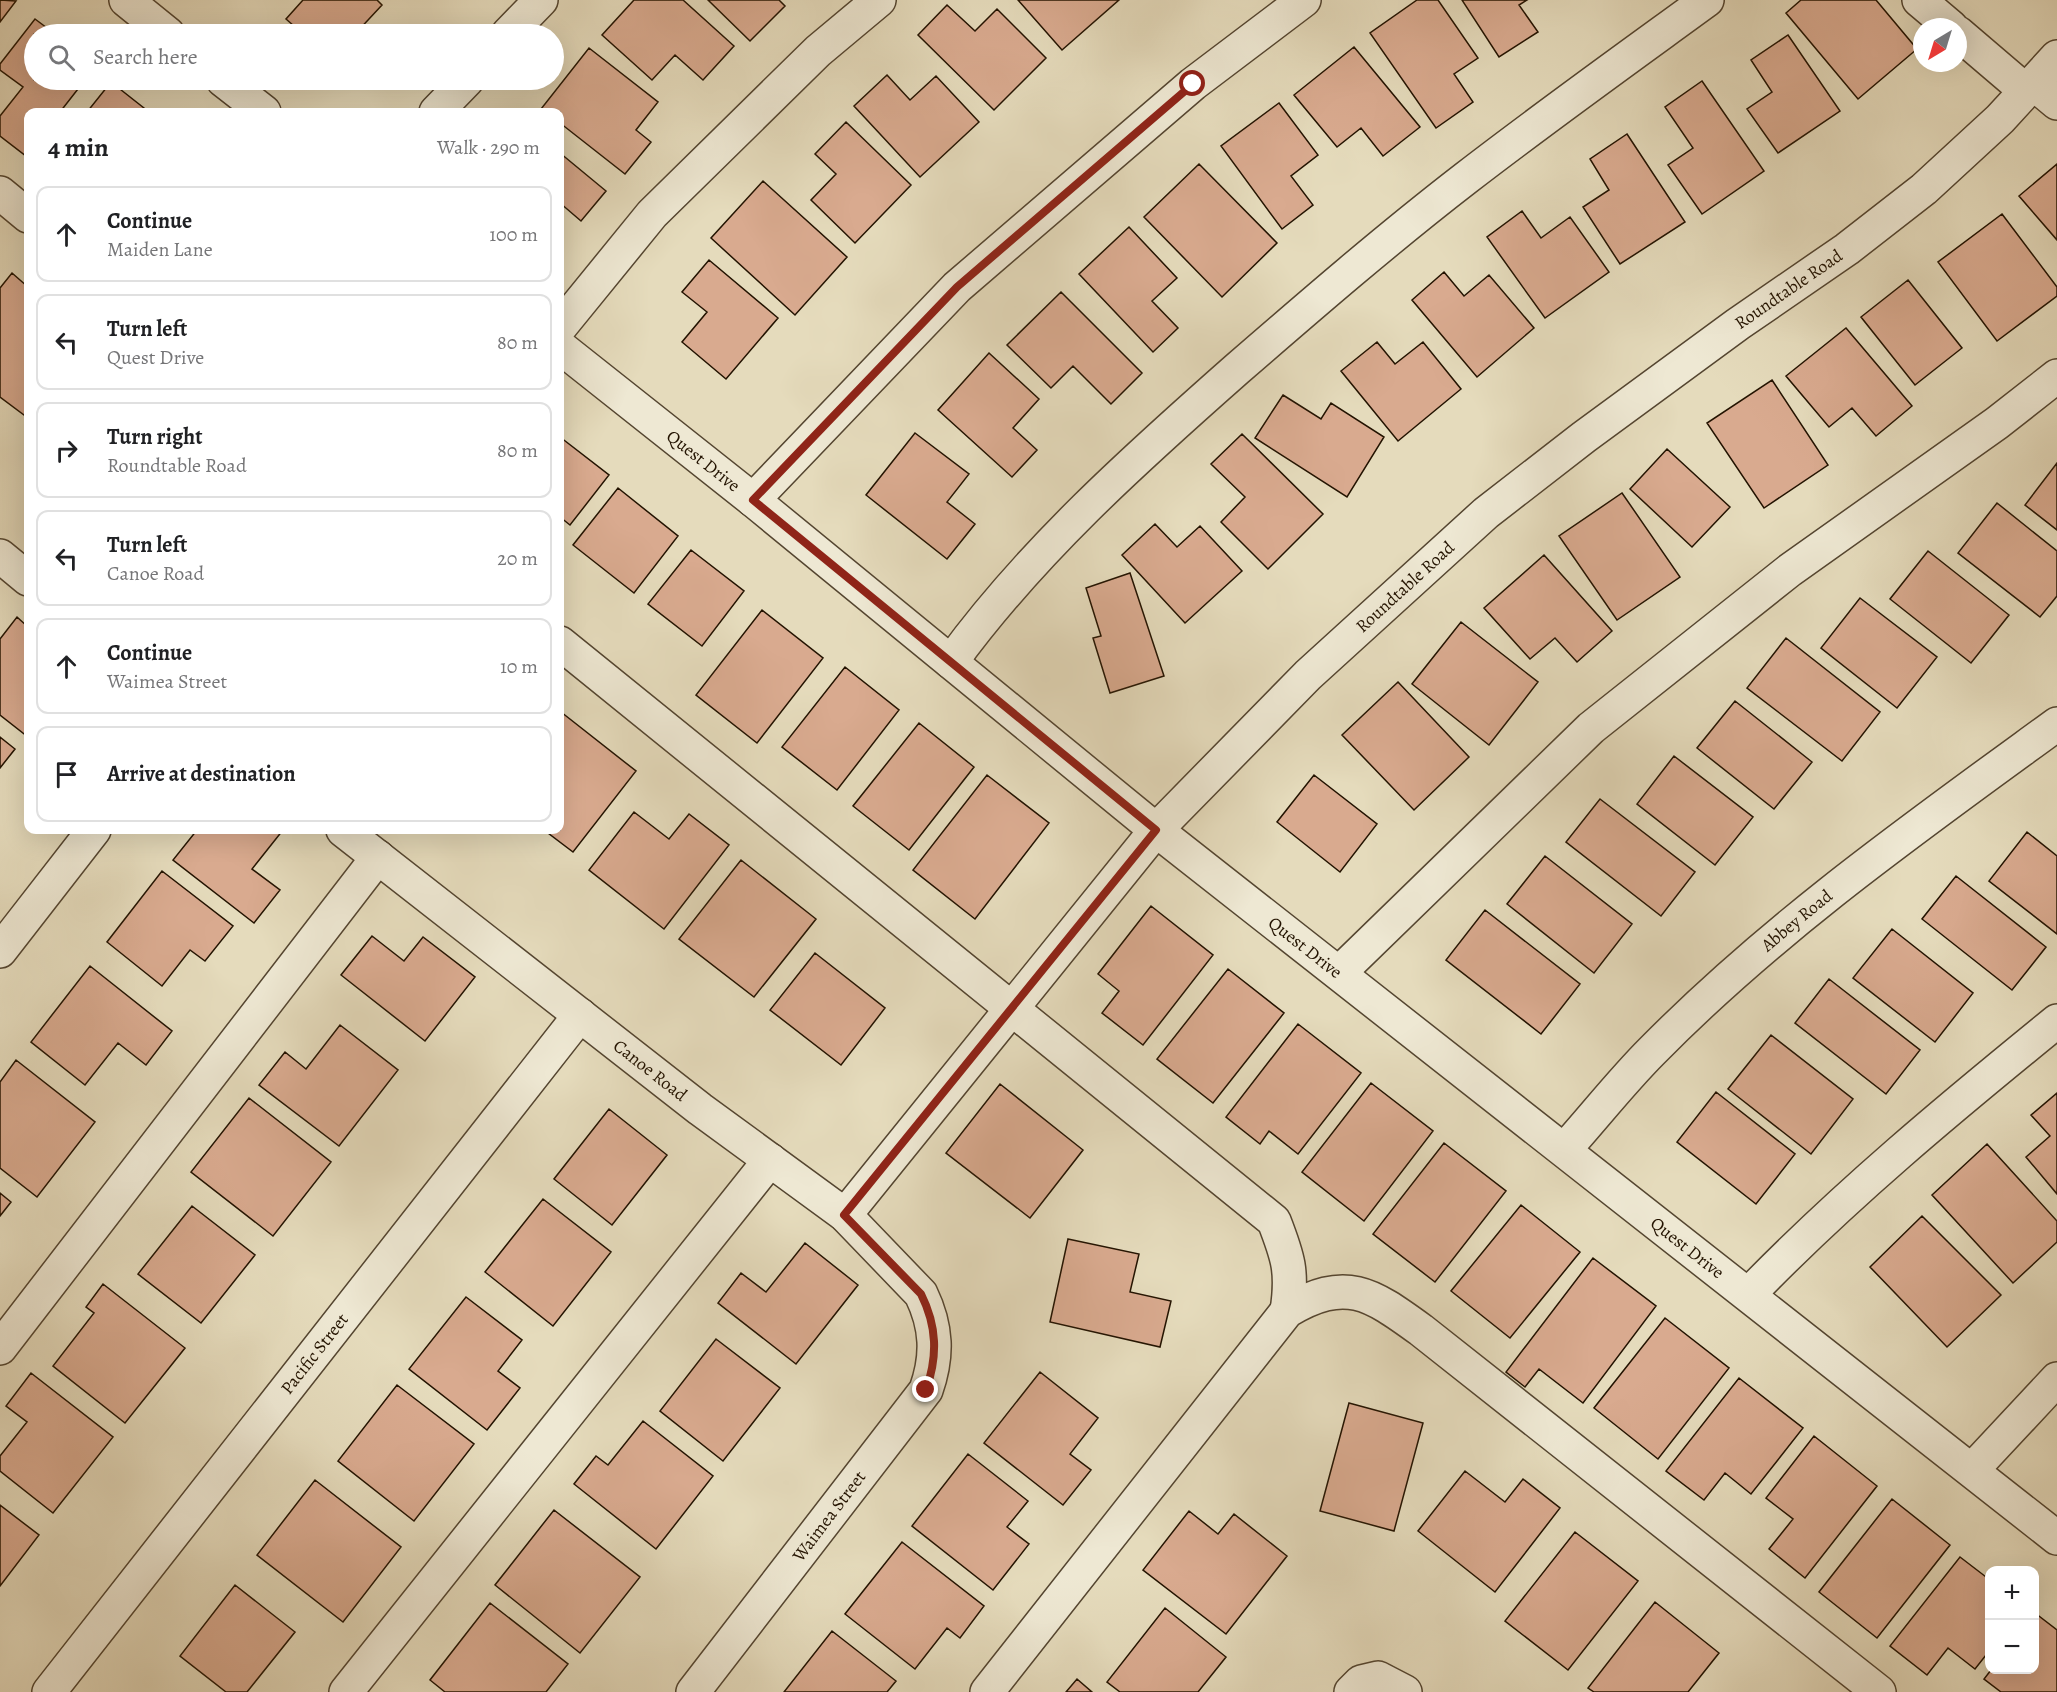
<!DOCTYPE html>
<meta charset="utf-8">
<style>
body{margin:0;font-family:Alegreya,serif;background:#f2f2f2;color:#202124}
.controls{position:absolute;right:18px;bottom:18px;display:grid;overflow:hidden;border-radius:12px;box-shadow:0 6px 24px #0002}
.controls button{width:54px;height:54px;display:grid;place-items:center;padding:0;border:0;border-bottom:2px solid #e0e0e0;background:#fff;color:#202124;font:30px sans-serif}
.compass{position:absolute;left:1913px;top:18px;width:54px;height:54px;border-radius:50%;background:#fff;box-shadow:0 6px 24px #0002;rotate:218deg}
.stop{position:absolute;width:18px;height:18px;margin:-14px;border:4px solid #8f2418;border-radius:50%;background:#fff}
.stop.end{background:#8f2418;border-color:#fff;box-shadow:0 2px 6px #0008}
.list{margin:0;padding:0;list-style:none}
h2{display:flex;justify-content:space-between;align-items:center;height:78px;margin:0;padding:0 24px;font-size:26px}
h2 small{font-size:20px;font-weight:400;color:#757577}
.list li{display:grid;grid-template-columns:39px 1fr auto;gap:18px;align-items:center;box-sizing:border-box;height:96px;margin:0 12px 12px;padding:0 12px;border:2px solid #e0e0e0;border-radius:12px}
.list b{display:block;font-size:22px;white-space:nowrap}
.list p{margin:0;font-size:20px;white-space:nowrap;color:#757577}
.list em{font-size:20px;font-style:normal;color:#757577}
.icon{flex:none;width:33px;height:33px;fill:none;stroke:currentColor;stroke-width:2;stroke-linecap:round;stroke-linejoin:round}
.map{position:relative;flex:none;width:2057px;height:1692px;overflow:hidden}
.search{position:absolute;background:#fff;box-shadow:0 6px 24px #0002;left:24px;top:24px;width:540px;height:66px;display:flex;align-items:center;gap:15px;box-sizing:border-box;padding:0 21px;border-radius:33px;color:#757577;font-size:22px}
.panel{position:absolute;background:#fff;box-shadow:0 6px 24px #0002;left:24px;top:108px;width:540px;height:726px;border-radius:12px}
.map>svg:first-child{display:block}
.building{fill:#d9aa8f;stroke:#231301;stroke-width:1.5}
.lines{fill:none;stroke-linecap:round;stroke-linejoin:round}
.minor-casing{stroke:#544530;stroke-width:36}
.minor{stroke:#eee8d3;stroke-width:33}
.route{stroke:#8f2418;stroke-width:8}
.labels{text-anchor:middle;stroke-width:4.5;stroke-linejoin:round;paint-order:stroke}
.street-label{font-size:18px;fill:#231301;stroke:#eee8d3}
</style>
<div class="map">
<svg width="2057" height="1692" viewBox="0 0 2057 1692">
<rect width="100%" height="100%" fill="#e5dbbc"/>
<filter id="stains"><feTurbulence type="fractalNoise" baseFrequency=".00333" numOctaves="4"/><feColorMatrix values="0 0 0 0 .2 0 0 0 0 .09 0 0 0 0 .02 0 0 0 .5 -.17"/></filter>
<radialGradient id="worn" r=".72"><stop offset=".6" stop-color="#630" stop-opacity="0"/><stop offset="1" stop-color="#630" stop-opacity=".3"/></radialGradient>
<path class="building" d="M 0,0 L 16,1 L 0,22 Z
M 303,0 L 377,0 L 382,5 L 355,34 L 303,34 L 286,19 Z
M 634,0 L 683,0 L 734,46 L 703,80 L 675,55 L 652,80 L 602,35 Z
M 708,0 L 779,0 L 785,6 L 750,41 Z
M 1018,0 L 1119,0 L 1062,50 Z
M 1417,0 L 1438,0 L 1478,58 L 1454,74 L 1473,102 L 1436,128 L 1370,33 Z
M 1462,0 L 1527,0 L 1519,5 L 1538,32 L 1499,57 Z
M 1801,0 L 1876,0 L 1917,49 L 1858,99 L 1786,13 Z
M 947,5 L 975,31 L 997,9 L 1046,58 L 994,110 L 918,35 Z
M 35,19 L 55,34 L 34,34 L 34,80 L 85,80 L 60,112 L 28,112 L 28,152 L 26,156 L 0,136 L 0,116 L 23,87 L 0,70 L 0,64 Z
M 1788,35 L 1840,111 L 1778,153 L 1747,109 L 1772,92 L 1751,60 Z
M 1354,47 L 1420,127 L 1383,156 L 1361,128 L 1337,147 L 1294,95 Z
M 589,48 L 658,102 L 636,130 L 651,142 L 625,174 L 560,123 L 560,112 L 546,112 L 541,109 Z
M 887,75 L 910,100 L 936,76 L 979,122 L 920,177 L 854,106 Z
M 1702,81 L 1764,171 L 1702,214 L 1668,165 L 1693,148 L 1665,107 Z
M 111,82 L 149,112 L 87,112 Z
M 1279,103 L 1318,155 L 1291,176 L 1313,205 L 1282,229 L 1221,146 Z
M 846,122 L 911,185 L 855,243 L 811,200 L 836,174 L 815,154 Z
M 1627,134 L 1685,222 L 1620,264 L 1583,207 L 1609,190 L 1590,159 Z
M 560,153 L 606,191 L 581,221 L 560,203 Z
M 1199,164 L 1277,243 L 1222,297 L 1144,217 Z
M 2057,164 L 2057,240 L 2019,196 Z
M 763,181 L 847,257 L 795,315 L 711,238 Z
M 1522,211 L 1541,238 L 1570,217 L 1609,272 L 1545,318 L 1487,237 Z
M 2002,214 L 2057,287 L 2057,296 L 1997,341 L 1938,262 Z
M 1129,227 L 1177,278 L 1152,301 L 1178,328 L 1153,352 L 1079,274 Z
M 709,260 L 778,318 L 726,379 L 682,342 L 707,312 L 682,292 Z
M 1444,272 L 1464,296 L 1489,275 L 1534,328 L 1477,377 L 1412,300 Z
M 12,273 L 28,287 L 28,410 L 24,415 L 0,397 L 0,288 Z
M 1908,280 L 1962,348 L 1915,385 L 1861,317 Z
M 1061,292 L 1142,373 L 1111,404 L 1073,366 L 1051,388 L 1007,345 Z
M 1846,328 L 1912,406 L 1876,436 L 1852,408 L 1829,427 L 1786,376 Z
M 1377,342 L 1395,364 L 1423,342 L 1461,389 L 1398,441 L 1341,371 Z
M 989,353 L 1039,399 L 1013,428 L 1037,450 L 1012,477 L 938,410 Z
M 1772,380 L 1828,465 L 1764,508 L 1707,423 Z
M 1283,395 L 1321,419 L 1331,403 L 1384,437 L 1347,497 L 1255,438 Z
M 915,433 L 969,474 L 947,502 L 975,524 L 947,559 L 866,495 Z
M 1242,434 L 1323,514 L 1268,569 L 1221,522 L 1245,497 L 1211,464 Z
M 560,437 L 609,475 L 570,525 L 560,517 Z
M 1667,449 L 1730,507 L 1692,547 L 1630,489 Z
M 2057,463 L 2057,530 L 2025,505 Z
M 618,488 L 678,536 L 634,593 L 573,545 Z
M 1622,493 L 1680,577 L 1617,620 L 1559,536 Z
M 1997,503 L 2057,551 L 2057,596 L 2040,617 L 1958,553 Z
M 1155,524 L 1177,547 L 1200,526 L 1242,571 L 1185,623 L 1122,555 Z
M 691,550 L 744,591 L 702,646 L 648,604 Z
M 1928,551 L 2009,615 L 1971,663 L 1890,599 Z
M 1544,555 L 1612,631 L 1577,662 L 1555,638 L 1530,659 L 1484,608 Z
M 1130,573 L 1164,676 L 1110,693 L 1093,638 L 1101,636 L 1086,588 Z
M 1860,598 L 1937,657 L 1897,708 L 1821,648 Z
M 762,610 L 823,658 L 757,743 L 696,695 Z
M 17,617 L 28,627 L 28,737 L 0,715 L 0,639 Z
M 1461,622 L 1538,682 L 1489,745 L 1412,684 Z
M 1786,638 L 1880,712 L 1842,761 L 1747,688 Z
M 845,667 L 899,710 L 837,790 L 782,747 Z
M 1398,682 L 1469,757 L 1414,810 L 1342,735 Z
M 1735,701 L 1812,762 L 1774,809 L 1697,748 Z
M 561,712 L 636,771 L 573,852 L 544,830 L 560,830 Z
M 919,723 L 974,767 L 909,850 L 853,806 Z
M 0,737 L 15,749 L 0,768 Z
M 1674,756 L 1753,817 L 1715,865 L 1637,804 Z
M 987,775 L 1049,823 L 975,919 L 913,870 Z
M 1314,775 L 1377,824 L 1340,872 L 1277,822 Z
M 1600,799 L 1695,872 L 1661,916 L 1566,842 Z
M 634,812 L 669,839 L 689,814 L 729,845 L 664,929 L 589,870 Z
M 197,830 L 283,830 L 252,869 L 280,890 L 254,923 L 173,860 Z
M 2027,832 L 2057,856 L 2057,934 L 1989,881 Z
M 1545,856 L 1632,924 L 1594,973 L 1507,904 Z
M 741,860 L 816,919 L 754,997 L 679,939 Z
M 162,871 L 233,926 L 205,961 L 190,950 L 162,986 L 107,942 Z
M 1956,876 L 2046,947 L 2012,990 L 1922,919 Z
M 1151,906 L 1213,955 L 1143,1045 L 1102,1013 L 1119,991 L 1098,974 Z
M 1485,910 L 1580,984 L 1541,1034 L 1446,960 Z
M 1892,929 L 1973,993 L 1935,1042 L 1853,978 Z
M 372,936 L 404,961 L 423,937 L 475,977 L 425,1041 L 341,975 Z
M 815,953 L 885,1008 L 841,1065 L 770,1010 Z
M 90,966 L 172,1031 L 146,1065 L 118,1043 L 85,1085 L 31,1042 Z
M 1228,969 L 1284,1013 L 1213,1103 L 1157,1059 Z
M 1829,979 L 1920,1050 L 1886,1094 L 1795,1023 Z
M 1298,1024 L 1361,1073 L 1298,1154 L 1269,1131 L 1260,1144 L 1226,1117 Z
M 340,1025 L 398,1070 L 339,1146 L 259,1085 L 285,1052 L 306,1069 Z
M 1771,1035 L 1853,1099 L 1811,1154 L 1728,1089 Z
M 16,1060 L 95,1122 L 37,1197 L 0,1168 L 0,1082 Z
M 1371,1083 L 1433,1131 L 1364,1221 L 1302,1172 Z
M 1000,1084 L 1083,1150 L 1030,1218 L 946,1153 Z
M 1716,1092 L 1795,1154 L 1756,1204 L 1677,1142 Z
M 2057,1093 L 2057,1194 L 2026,1157 L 2050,1136 L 2031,1115 Z
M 249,1098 L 331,1162 L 273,1236 L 191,1172 Z
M 609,1109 L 667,1155 L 612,1225 L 554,1179 Z
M 1444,1143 L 1506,1191 L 1435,1282 L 1373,1234 Z
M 1987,1144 L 2057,1221 L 2057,1242 L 2013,1283 L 1932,1195 Z
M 0,1193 L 11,1202 L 0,1216 Z
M 543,1199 L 611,1252 L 553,1326 L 485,1272 Z
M 1521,1205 L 1580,1252 L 1510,1338 L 1451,1291 Z
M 192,1206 L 255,1255 L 201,1323 L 138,1274 Z
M 1922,1216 L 2001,1295 L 1947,1347 L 1870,1267 Z
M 1068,1239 L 1139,1254 L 1130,1292 L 1171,1301 L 1160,1347 L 1050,1322 Z
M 805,1243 L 858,1285 L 796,1364 L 718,1303 L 741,1273 L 766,1292 Z
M 1593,1258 L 1656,1306 L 1583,1403 L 1539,1369 L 1525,1387 L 1506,1372 Z
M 103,1284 L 185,1348 L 125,1423 L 53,1366 L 94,1313 L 86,1307 Z
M 466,1297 L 522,1340 L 498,1371 L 520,1388 L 487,1430 L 409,1369 Z
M 1665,1318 L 1729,1368 L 1658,1459 L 1594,1408 Z
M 716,1339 L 780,1388 L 723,1461 L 660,1411 Z
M 1040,1372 L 1098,1418 L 1070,1454 L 1091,1470 L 1063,1505 L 984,1443 Z
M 31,1373 L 113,1437 L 53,1513 L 0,1471 L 0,1456 L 27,1422 L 6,1406 Z
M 1739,1378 L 1803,1428 L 1751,1494 L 1725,1473 L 1704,1500 L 1666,1471 Z
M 397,1385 L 474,1444 L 414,1521 L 338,1461 Z
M 1349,1403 L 1423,1423 L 1394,1531 L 1320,1511 Z
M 643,1421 L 713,1476 L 656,1549 L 574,1484 L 596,1456 L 608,1465 Z
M 1814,1436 L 1877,1486 L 1805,1578 L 1769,1549 L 1793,1519 L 1766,1498 Z
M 968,1454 L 1028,1501 L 1007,1527 L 1029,1544 L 993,1590 L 912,1526 Z
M 1465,1471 L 1505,1502 L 1523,1479 L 1560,1508 L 1495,1592 L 1418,1531 Z
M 315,1480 L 401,1547 L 343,1622 L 257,1555 Z
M 1892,1499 L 1950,1545 L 1877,1638 L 1819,1592 Z
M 0,1505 L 39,1535 L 0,1586 Z
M 554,1510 L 640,1577 L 580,1653 L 495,1585 Z
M 1189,1511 L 1218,1534 L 1234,1514 L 1287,1556 L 1226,1634 L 1143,1570 Z
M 1575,1532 L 1638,1581 L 1568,1670 L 1505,1621 Z
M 902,1542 L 984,1606 L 960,1638 L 947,1628 L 915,1669 L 845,1614 Z
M 1960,1557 L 1990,1580 L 1990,1650 L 1975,1669 L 1948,1648 L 1927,1675 L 1890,1646 Z
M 235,1585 L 295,1632 L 247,1692 L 226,1692 L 180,1656 Z
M 1655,1602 L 1719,1653 L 1688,1692 L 1594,1692 L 1588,1688 Z
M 490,1603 L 568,1664 L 546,1692 L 445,1692 L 430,1680 Z
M 1165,1608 L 1226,1657 L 1198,1692 L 1120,1692 L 1107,1682 Z
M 2035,1613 L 2057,1630 L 2057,1692 L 2001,1692 L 1984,1679 L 1991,1670 L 2034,1670 Z
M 832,1631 L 896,1681 L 887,1692 L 784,1692 Z
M 1077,1679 L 1092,1692 L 1066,1692 Z"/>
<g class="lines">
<g class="minor-casing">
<g id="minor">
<path d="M 126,0 L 168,34"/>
<path d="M 1919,0 L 1951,27"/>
<path d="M 1958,33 L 2026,91"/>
<path d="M 508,34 L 541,0"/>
<path d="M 223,80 L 264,112"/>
<path d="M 2033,83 L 2057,103"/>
<path d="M 436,112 L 467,80"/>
<path d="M 0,193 L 28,216"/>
<path d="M 560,327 L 652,214 L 818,51 L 879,0"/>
<path id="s1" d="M 560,347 L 753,500 L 1156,830 L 2057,1538"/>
<path d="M 753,500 L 957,287 L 1193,84 L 1304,0"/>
<path d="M 0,556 L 28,579"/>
<path d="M 560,643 L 1274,1221 C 1288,1257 1293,1272 1287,1311"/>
<path d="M 951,662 C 1031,552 1135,459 1237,369 C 1312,304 1387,239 1466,178 C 1545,117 1626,59 1707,0"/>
<path id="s2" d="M 343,830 L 700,1109 L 845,1215 L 921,1294 C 937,1327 938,1356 926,1390 L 693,1692"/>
<path d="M 0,951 L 94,830"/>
<path d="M 1339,973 L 1591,728 L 1790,570 L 1997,423 L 2057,376"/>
<path id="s3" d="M 1565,1149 C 1594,1117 1621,1082 1652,1051 C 1774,927 1917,826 2057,724"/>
<path id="s4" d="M 845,1215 L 1156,830 L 1308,675 L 1486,513 L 1584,437 L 1738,324 L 1847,249 L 1924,189 L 2000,119 L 2057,57"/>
<path d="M 1749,1294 C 1845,1195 1950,1108 2057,1021"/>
<path d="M 0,1348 L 378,857"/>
<path d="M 1972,1470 L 2057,1379"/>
<path id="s5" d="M 49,1692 L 580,1015"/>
<path d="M 346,1692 L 770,1160"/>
<path d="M 987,1692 L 1287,1311 C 1346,1276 1370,1293 1421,1330 L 1879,1692"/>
<path d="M 1351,1692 L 1361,1682 L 1378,1678 L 1405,1692"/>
</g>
</g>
<use href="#minor" class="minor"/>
</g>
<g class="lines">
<path class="route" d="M 926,1390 C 938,1356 937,1326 921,1294 L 844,1215 L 1156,830 L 753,500 L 957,287 L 1193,84"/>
</g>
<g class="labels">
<g class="street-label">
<text dy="6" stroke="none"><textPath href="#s4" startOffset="1329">Roundtable Road</textPath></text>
<text dy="6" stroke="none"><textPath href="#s1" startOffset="183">Quest Drive</textPath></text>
<text dy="6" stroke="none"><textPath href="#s4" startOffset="843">Roundtable Road</textPath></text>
<text dy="6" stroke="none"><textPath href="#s3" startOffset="326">Abbey Road</textPath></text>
<text dy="6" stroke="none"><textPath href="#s1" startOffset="957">Quest Drive</textPath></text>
<text dy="6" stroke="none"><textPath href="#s2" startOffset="390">Canoe Road</textPath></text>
<text dy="6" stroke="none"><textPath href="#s1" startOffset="1443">Quest Drive</textPath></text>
<text dy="6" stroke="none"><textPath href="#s5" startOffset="430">Pacific Street</textPath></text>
<text transform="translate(829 1516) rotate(-53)" y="6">Waimea Street</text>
</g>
</g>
<rect width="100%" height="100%" filter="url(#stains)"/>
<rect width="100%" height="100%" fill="url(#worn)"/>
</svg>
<div class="controls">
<button>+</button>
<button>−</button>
</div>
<svg class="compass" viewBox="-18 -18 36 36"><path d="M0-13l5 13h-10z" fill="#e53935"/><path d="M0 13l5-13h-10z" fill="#757577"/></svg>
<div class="stop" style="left:1193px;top:84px"></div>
<div class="stop end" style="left:926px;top:1390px"></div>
<div class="search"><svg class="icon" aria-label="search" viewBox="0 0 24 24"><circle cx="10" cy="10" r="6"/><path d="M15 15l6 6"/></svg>Search here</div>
<section class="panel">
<h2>4 min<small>Walk · 290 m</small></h2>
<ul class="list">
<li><svg class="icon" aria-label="ahead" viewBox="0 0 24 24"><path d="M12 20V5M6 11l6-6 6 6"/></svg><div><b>Continue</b><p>Maiden Lane</p></div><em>100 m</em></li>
<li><svg class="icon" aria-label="left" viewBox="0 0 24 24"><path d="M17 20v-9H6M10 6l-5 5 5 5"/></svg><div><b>Turn left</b><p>Quest Drive</p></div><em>80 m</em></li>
<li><svg class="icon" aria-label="right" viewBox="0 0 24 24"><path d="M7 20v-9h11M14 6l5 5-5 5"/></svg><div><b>Turn right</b><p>Roundtable Road</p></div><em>80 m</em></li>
<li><svg class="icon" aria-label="left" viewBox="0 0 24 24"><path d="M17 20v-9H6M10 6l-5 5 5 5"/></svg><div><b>Turn left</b><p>Canoe Road</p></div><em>20 m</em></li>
<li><svg class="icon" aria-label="ahead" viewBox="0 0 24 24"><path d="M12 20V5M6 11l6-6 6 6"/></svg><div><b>Continue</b><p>Waimea Street</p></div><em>10 m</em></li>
<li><svg class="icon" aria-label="arrive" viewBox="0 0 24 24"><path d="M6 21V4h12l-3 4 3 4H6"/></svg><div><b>Arrive at destination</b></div></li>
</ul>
</section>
</div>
